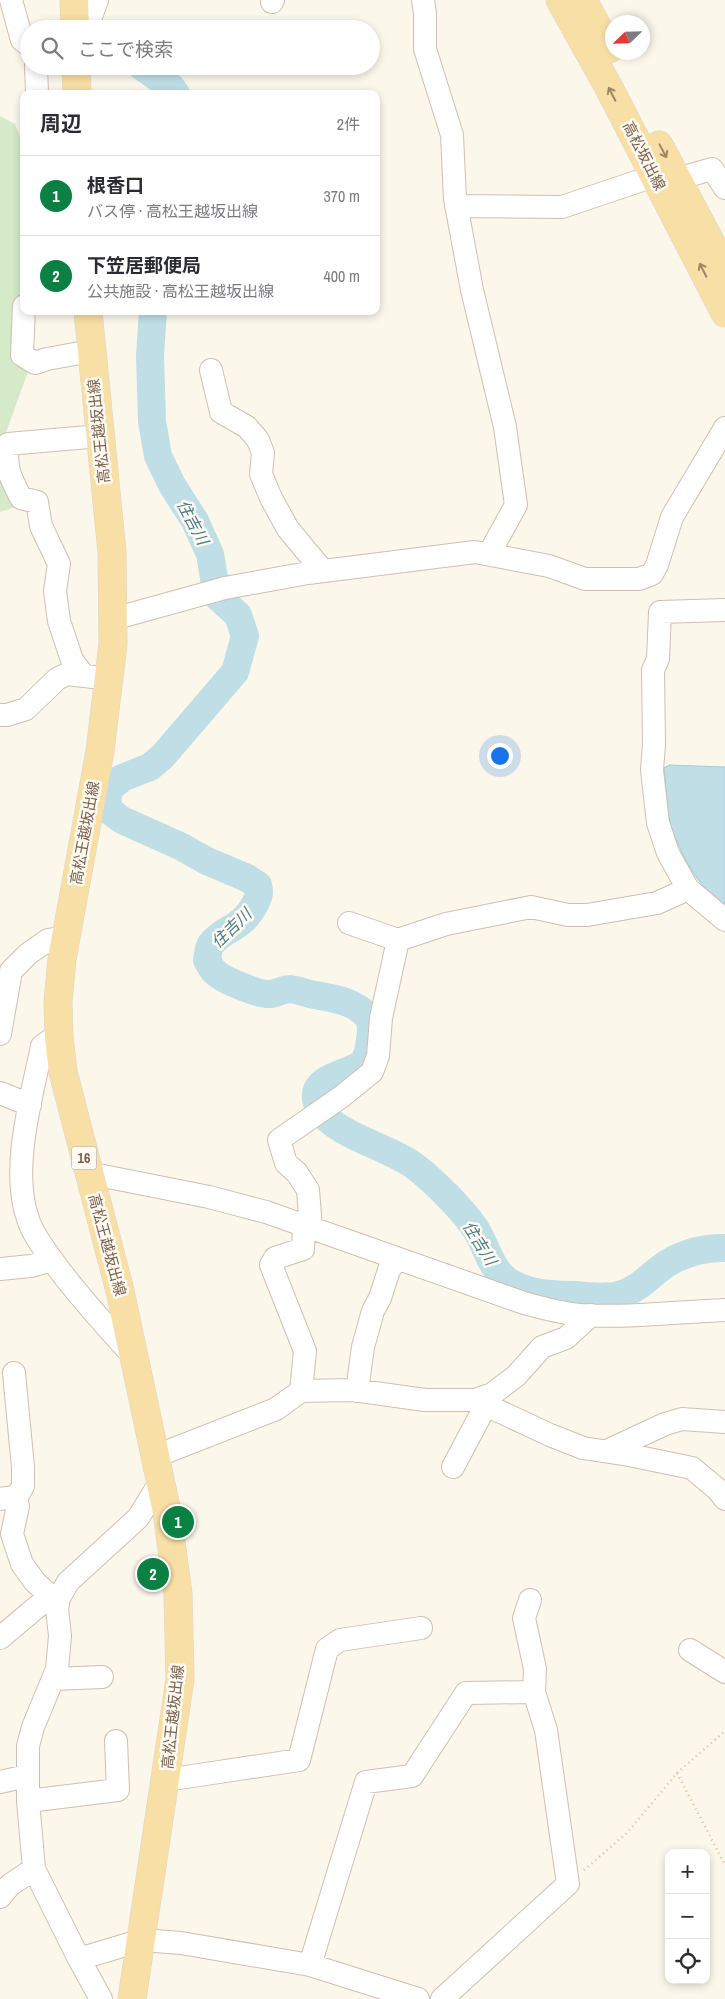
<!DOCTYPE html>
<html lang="ja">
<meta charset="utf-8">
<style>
body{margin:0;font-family:"Archivo Narrow","Noto Sans JP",sans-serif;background:#f2f2f3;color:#2b2b33}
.controls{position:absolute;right:15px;bottom:15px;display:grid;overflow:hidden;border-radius:10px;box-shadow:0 2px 8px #0003}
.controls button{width:45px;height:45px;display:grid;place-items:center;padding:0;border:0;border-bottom:1px solid #e1e1e2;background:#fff;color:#2b2b33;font:25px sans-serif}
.compass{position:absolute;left:605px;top:15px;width:45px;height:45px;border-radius:50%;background:#fff;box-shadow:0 2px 8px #0003;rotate:247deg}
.you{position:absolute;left:499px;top:755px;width:18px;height:18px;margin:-12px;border:4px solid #fff;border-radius:50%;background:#1a73e8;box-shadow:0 0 0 8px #1a73e833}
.badge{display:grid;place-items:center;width:32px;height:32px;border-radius:50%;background:#0b8043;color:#fff;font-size:16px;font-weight:700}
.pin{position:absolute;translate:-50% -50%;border:2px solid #fff;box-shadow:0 1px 5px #0006}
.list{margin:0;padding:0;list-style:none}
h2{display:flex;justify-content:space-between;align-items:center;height:65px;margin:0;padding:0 20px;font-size:21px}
h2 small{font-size:16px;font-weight:400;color:#7c7c81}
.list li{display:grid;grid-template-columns:32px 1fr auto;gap:15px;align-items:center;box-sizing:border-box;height:80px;padding:0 20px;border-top:1px solid #e1e1e2}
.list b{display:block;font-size:19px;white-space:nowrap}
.list p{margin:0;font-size:16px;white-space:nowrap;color:#7c7c81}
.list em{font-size:16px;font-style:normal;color:#7c7c81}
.icon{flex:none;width:28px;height:28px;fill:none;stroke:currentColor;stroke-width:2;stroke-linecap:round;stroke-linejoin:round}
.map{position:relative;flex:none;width:725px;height:1999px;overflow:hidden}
.search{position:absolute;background:#fff;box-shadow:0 2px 8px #0003;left:20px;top:20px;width:360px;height:55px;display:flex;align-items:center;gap:12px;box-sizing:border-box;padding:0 18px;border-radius:28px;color:#7c7c81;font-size:19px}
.panel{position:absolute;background:#fff;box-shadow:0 2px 8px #0003;left:20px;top:90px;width:360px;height:225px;border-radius:10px}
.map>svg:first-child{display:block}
.green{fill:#d4eac9}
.water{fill:#bfdee6;stroke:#a5cdd8}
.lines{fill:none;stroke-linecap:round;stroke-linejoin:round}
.river{stroke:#bfdee6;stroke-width:28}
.minor-casing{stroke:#cfbfb0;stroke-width:24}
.major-casing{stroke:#dcd5d1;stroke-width:29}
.path{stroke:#d7bca5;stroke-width:2.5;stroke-dasharray:1 4;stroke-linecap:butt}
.minor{stroke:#fff;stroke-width:22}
.major{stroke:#f8dfa6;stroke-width:28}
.oneway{stroke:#9e8568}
.labels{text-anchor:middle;stroke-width:5;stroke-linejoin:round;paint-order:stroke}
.shield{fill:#fffaf1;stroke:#a08e7f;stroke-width:1}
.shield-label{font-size:14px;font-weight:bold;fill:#775f4e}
.street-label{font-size:15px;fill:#775f4e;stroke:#fffaf1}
.water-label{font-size:16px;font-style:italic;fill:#477a8a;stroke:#fffaf1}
</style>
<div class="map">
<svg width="725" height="1999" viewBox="0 0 725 1999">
<rect width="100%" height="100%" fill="#fcf7eb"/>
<path class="green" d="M 0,116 L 15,124 L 24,147 L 24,242 L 22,250 L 24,254 L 24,290 L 16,308 L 29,369 L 4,438 L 16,507 L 0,512 Z"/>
<path class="water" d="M 669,765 L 725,767 L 725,904 C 700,894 677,847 670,822 C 666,805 666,786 664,768 Z"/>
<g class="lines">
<path class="river" d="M 141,66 L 171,87 L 176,94
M 153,311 L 150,356 L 152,421 L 158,456 L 172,485 L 195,521 L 210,554 L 217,596 L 238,615 L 245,636 L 235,672 L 162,757 L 150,767 L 122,778 L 109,789 L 107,802 L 111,812 L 122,820 L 180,846 L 207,861 L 247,878 L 258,885 C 260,893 259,896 255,904 C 242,929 225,927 211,944 C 208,949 208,954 207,960 C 209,964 212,970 216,973 C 225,981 260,995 271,994 C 278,993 284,989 290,989 C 297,990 304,992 310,994 C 330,998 354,1000 368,1017 C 373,1025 371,1032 370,1040 C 369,1048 368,1056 363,1062 C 350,1076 300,1076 321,1111 C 335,1135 395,1149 417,1168 C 435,1182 462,1209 475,1228 C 483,1240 487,1255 495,1267 C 510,1293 548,1295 574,1295 C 591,1296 609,1299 625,1293 C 642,1287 653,1272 668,1263 C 684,1253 706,1247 725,1248"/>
<g class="minor-casing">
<path id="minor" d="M 11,0 L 22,40 L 29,45
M 423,0 L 425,14 L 425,49 L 452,135 L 455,199 L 472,290 L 505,427 L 516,505 L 489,554
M 272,2 L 273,0
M 82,29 L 88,25 L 97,0
M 36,66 L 37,94
M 677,179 L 712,169 L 725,188
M 456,206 L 562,207 L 654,176
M 24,306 L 22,355 L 35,363 L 47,359 L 91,351
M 211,370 L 221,412 L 247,427 L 258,440 L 263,453 L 261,474 L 271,498 L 288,529 L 323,571
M 113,619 L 225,588 L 308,573 L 475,552 L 549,566 L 585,579 L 639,579 L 652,574 L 657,565 L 672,517 L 725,428
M 84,676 L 72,660 L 59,621 L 55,591 L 59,564 L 41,526 L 37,502 L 21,498 C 10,477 5,468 8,444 L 100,436
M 0,715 L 7,715 L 26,709 L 57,679 L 67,674 L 93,677
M 688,889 L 668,853 L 658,823 L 652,770 L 654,745 L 653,670 L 658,659 L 660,612 L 725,610
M 398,940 L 446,924 L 531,907 L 568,915 L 587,915 L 657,903 L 688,889 L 725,920
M 0,1034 L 11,971 L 28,954 L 48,940 L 66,937
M 59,1034 L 42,1046 C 32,1096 10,1169 28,1219 C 33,1235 45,1250 55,1264 C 79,1297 107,1327 134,1357
M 0,1093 L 30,1105
M 88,1173 L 209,1197 L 266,1212 L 524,1303 C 542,1308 561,1313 580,1315 C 628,1318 677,1312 725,1310
M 311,1228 L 308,1190 L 297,1173 L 286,1163 L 279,1140 L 341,1097 L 372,1072 L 378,1056 L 381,1018 L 398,940 L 349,923
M 0,1269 L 31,1266 L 52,1260
M 14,1373 L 23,1467 L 23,1486 L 15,1500
M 301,1391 L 305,1351 L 271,1265 L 275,1258 L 303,1249 L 304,1225
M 357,1391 L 363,1347 L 373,1311 L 380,1298 L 389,1270 L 397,1259
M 475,1400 L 550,1435 L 583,1448 L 629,1455 L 692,1468 L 717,1489 L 725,1499
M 607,1451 L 665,1424 L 682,1419 L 725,1422
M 156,1456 L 276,1409 L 301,1391 L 353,1390 L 425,1400 L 475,1400 L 492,1394 L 516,1376 L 542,1347 L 566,1338 L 591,1315
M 453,1467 L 486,1405
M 0,1499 L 13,1497 L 18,1506 L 12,1534 L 22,1564 L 35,1582 L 58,1603
M 0,1638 L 50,1596
M 690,1650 L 725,1672
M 53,1679 L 102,1677
M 166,1780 L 299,1760 L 327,1649 L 340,1640 L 421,1628
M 0,1782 L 27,1776
M 28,1801 L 118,1790 L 116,1741
M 0,1897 L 10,1885 L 34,1869
M 79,1959 L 142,1940 L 181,1943 L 310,1965 L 418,1999
M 310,1965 L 366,1782 L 412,1776 L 466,1693 L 534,1692 L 535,1669 L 524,1618 L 530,1600
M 101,1999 L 79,1959 L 34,1869 L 28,1801 L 28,1746 L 33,1727 L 57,1669 L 60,1636 L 57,1609 L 59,1598 L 68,1582 L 138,1518 L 161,1481
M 442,1999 L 568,1884 L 546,1730 L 534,1692"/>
</g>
<g class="major-casing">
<path id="major" d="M 74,0 L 75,29
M 560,0 L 608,86 L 725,313
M 583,0 L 609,49
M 76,66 L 77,94
M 659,145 L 725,269
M 88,311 L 112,552 L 113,644 L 100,751 L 62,959 L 58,1002 L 59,1037 L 63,1072 L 120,1291 L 167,1512 L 178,1594 L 180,1679 L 132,1999"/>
</g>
<path class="path" d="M 677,1773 L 725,1865
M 584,1870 L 627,1833 L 677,1773 L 725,1731"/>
<use href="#minor" class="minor"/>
<use href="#major" class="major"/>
</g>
<defs><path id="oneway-shaft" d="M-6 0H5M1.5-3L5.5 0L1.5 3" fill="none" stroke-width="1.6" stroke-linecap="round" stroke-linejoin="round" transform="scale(1.25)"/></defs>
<g class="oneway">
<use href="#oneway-shaft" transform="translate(612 94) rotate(-117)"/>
<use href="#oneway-shaft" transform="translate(663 151) rotate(62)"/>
<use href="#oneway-shaft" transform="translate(703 270) rotate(-117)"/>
</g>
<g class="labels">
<rect class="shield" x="71.5" y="1146.5" width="25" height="23" rx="4"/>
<g class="shield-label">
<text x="84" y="1163">16</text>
</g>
<g class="street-label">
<text transform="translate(644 156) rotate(63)" y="5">高松坂出線</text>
<text transform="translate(99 431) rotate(-96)" y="5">高松王越坂出線</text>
<text transform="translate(85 833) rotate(-80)" y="5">高松王越坂出線</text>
<text transform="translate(107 1245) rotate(75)" y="5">高松王越坂出線</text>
<text transform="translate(173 1717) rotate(-84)" y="5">高松王越坂出線</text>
</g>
<g class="water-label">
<text transform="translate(193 522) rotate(62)" y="6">住吉川</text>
<text transform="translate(231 928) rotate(-44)" y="6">住吉川</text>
<text transform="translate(480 1243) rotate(58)" y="6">住吉川</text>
</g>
</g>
</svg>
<div class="controls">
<button>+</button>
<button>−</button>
<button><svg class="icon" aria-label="locate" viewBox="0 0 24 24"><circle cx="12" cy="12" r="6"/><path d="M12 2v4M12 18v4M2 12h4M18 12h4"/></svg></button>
</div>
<svg class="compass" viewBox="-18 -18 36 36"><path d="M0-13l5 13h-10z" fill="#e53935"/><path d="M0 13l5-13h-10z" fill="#7c7c81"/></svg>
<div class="you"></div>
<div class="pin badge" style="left:178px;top:1522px">1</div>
<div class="pin badge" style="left:153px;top:1574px">2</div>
<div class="search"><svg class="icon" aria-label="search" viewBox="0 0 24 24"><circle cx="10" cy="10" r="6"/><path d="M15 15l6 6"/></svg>ここで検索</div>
<section class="panel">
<h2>周辺<small>2件</small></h2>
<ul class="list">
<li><span class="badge">1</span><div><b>根香口</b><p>バス停 · 高松王越坂出線</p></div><em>370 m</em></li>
<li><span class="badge">2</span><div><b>下笠居郵便局</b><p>公共施設 · 高松王越坂出線</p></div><em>400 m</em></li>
</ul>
</section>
</div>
